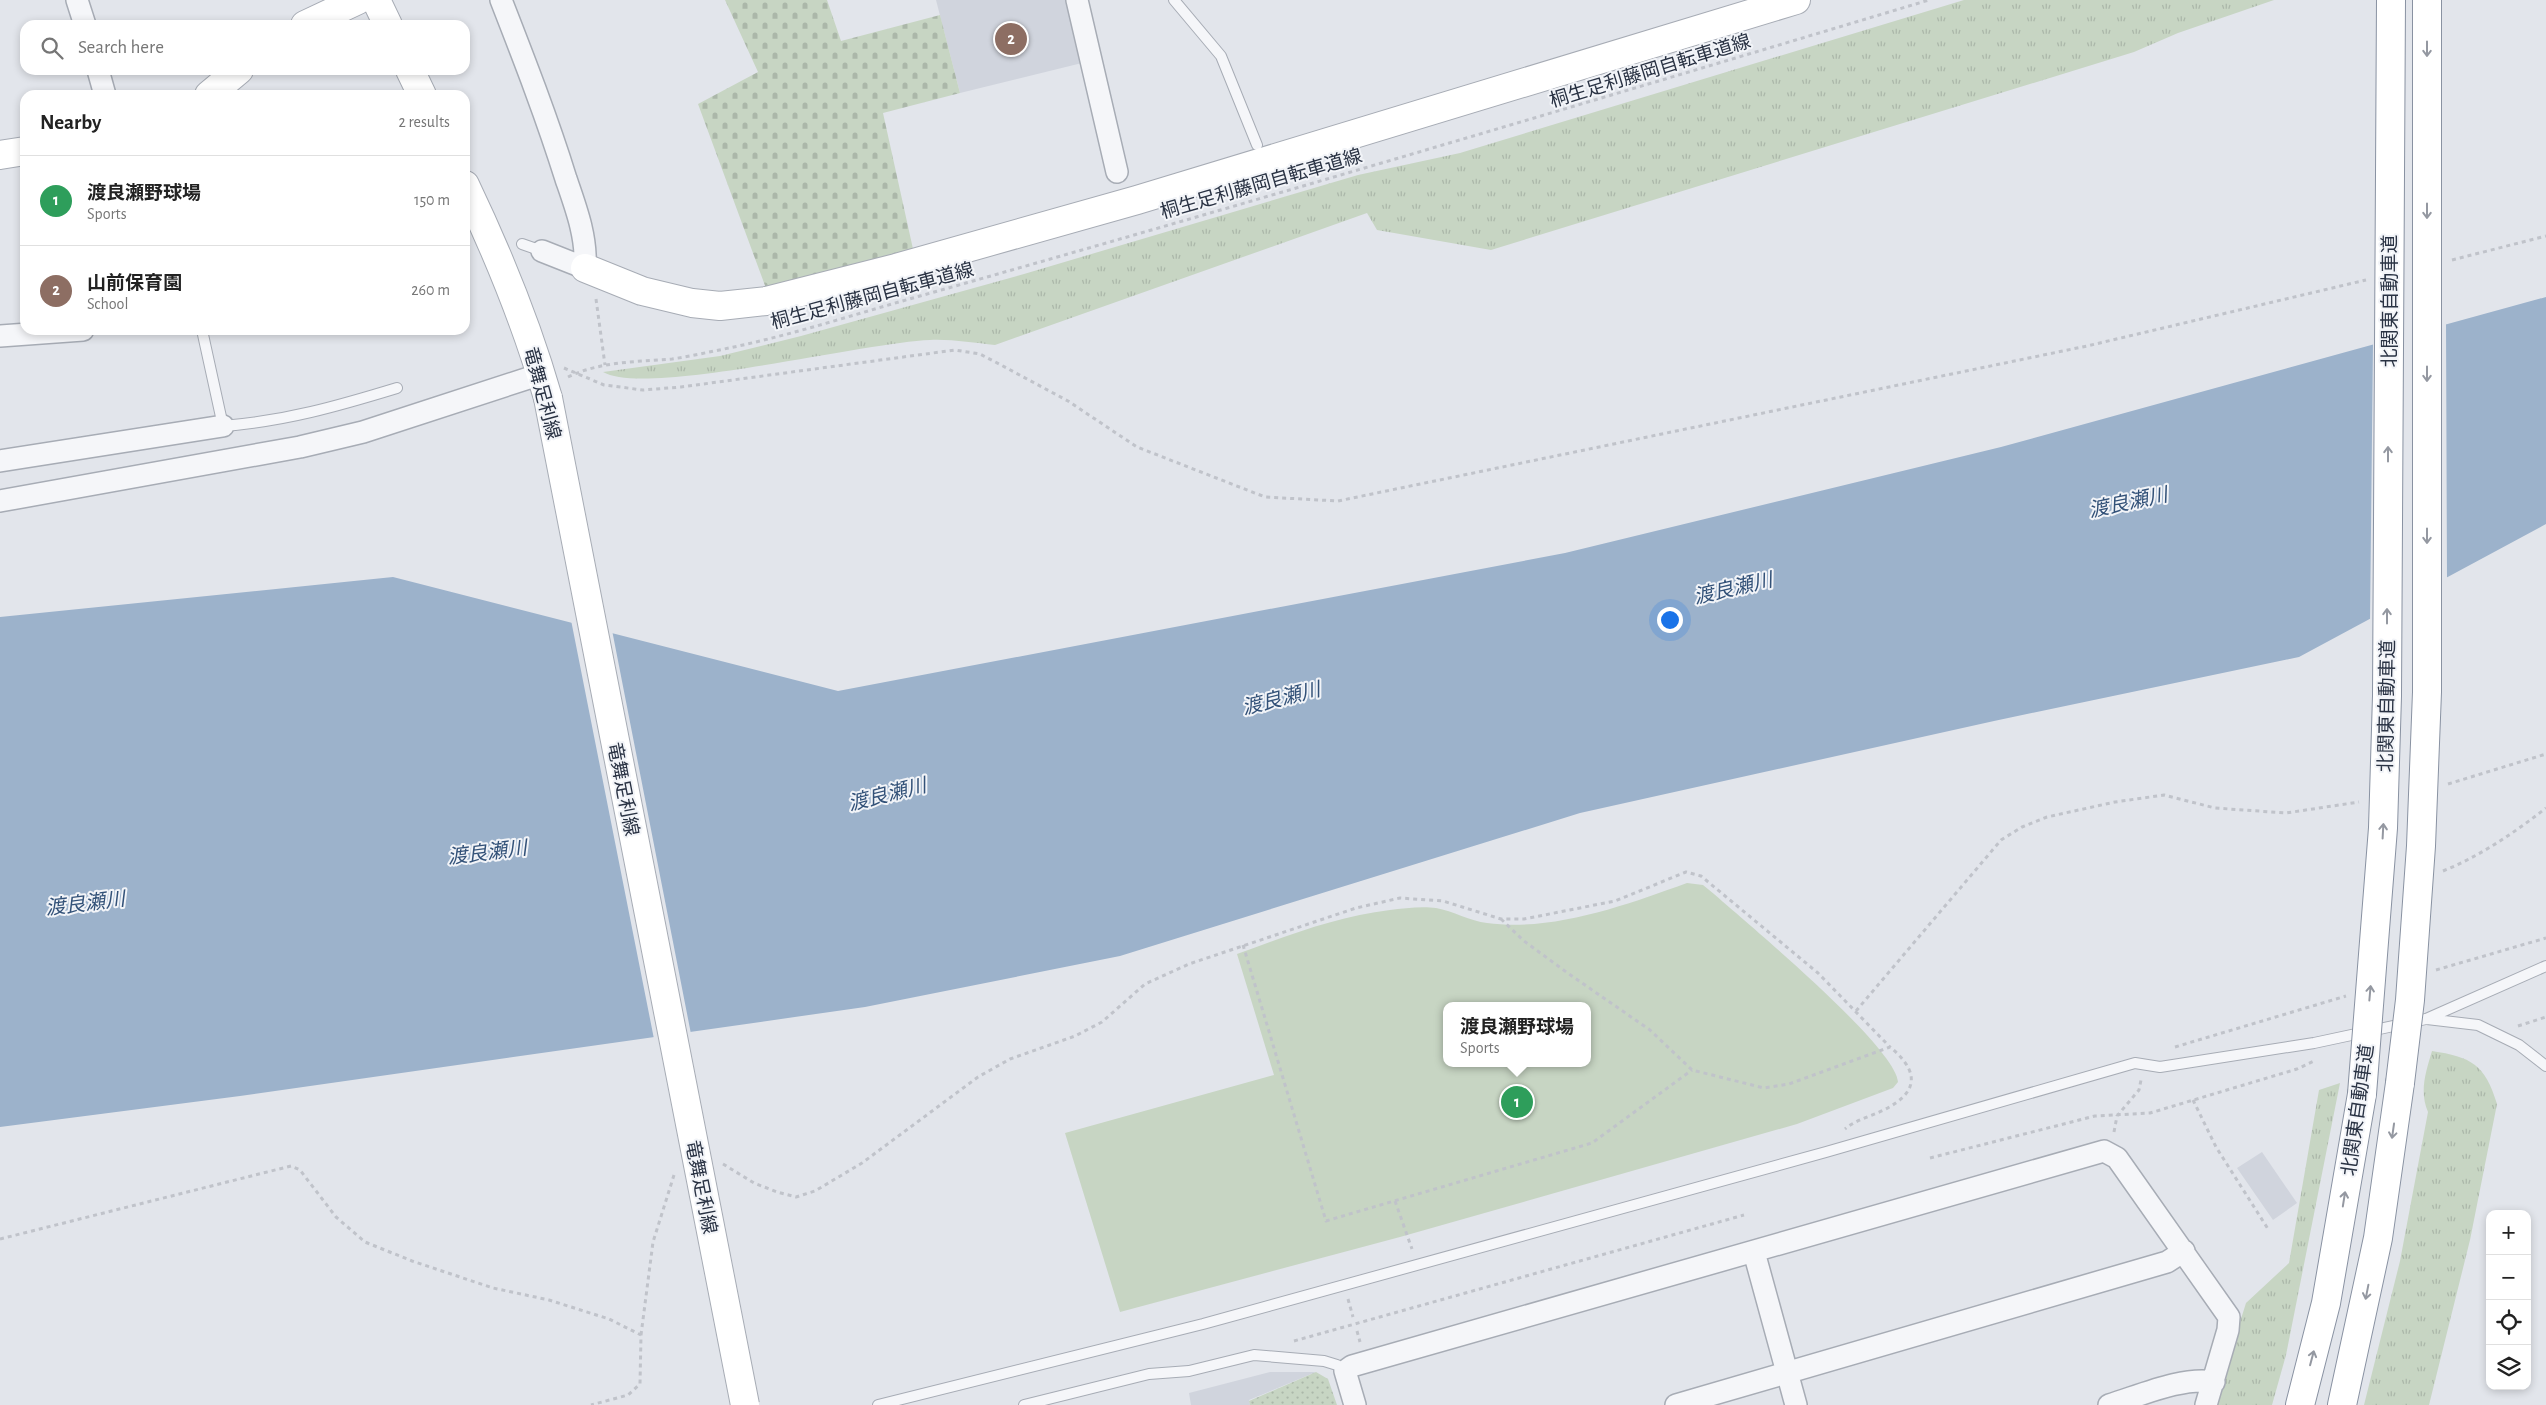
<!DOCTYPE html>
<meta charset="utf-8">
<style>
body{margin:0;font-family:"Alegreya Sans","Noto Sans JP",sans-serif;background:#f6f6f6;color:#222}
.controls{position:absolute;right:15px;bottom:15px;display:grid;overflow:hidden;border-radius:10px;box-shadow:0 2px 8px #0003}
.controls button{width:45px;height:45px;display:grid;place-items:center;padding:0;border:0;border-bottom:1px solid #e0e0e0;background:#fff;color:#222;font:25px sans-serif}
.you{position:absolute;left:1669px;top:619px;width:18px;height:18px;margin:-12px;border:4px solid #fff;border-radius:50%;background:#1a73e8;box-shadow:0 0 0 8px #1a73e833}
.badge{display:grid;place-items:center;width:32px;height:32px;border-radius:50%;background:#ea580c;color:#fff;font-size:16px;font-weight:700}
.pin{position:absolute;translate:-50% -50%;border:2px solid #fff;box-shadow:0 1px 5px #0006}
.popup{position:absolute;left:1443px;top:1002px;width:148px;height:65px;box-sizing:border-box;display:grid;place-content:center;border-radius:10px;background:#fff;filter:drop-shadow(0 1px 4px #0005);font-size:16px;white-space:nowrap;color:#767676}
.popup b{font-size:19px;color:#222}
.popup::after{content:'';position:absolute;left:50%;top:100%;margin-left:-10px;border:10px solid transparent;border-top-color:#fff}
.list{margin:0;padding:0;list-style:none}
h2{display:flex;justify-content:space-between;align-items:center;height:65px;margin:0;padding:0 20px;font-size:21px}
h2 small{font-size:16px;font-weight:400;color:#767676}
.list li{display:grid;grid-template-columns:32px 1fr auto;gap:15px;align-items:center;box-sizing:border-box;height:90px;padding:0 20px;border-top:1px solid #e0e0e0}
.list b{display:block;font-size:19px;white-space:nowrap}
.list p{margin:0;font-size:16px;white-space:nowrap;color:#767676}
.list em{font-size:16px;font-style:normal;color:#767676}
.icon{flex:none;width:28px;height:28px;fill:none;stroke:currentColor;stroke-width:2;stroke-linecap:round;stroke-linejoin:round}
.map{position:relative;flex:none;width:2546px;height:1405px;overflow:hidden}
.search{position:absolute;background:#fff;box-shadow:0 2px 8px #0003;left:20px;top:20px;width:450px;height:55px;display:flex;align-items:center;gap:12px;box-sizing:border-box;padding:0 18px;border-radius:15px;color:#767676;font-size:19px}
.panel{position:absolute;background:#fff;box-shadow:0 2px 8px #0003;left:20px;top:90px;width:450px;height:245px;border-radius:15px}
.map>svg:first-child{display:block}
.built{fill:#d0d4dd}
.grass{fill:url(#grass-tufts)}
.cemetery{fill:url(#cemetery-stones)}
.park{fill:url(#park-dots)}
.pitch{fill:#c7d5c3;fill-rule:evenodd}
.water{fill:#9cb2cb}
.pier{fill:#e2e5eb}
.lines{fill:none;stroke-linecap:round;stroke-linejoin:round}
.lane-casing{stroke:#a7acb5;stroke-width:12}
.street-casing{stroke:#a7acb5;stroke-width:24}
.secondary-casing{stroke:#a7acb5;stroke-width:30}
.highway-casing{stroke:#8992a2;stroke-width:30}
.path{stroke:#c0c3ca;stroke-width:3;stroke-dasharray:4 4;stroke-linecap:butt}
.lane{stroke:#f5f6f9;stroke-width:10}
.street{stroke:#f5f6f9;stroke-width:21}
.secondary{stroke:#fff;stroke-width:28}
.highway{stroke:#fff;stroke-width:28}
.secondary-bridge-casing{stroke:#a7acb5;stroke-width:30;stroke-linecap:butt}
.highway-bridge-casing{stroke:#8992a2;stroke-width:30;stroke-linecap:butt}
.secondary-bridge{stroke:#fff;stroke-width:28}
.highway-bridge{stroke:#fff;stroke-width:28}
.oneway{stroke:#9498a1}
.labels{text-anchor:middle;stroke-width:4;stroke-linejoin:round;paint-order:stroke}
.street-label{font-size:19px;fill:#293243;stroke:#f2f4f8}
.water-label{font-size:20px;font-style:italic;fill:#325178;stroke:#f2f4f8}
</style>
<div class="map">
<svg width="2546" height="1405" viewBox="0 0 2546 1405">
<defs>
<pattern id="grass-tufts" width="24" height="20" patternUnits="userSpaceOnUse" patternTransform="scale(1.25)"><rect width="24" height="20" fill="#c7d5c3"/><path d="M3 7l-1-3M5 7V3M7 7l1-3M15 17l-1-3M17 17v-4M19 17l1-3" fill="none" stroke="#abb7a9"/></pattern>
<pattern id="cemetery-stones" width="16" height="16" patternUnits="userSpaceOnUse" patternTransform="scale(1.25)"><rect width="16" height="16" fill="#c7d5c3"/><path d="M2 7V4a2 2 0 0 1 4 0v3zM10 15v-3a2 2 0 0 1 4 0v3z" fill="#abb7a9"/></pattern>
<pattern id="park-dots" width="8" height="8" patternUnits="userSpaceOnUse" patternTransform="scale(1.25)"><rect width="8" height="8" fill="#c7d5c3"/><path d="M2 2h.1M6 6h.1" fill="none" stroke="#abb7a9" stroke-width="1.8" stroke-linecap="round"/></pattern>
</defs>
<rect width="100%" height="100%" fill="#e2e5eb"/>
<path class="built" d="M 936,0 L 1067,0 L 1082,63 L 960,93 Z
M 2262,1152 L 2297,1203 L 2273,1220 L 2237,1168 Z
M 1270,1372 L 1316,1372 L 1249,1400 L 1250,1405 L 1191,1405 L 1189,1393 Z"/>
<path class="grass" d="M 1964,0 L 2274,0 L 2178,33 L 2134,52 L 1491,250 L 1377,230 L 1367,213 L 995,345 C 974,343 951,339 930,340 C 866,342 645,397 603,372 L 720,356 L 801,336 L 1024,274 L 1358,175 L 1460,153 Z
M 2432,1051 C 2471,1057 2485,1064 2497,1104 L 2470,1240 L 2429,1405 L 2364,1405 L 2400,1261 L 2428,1112 C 2419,1092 2426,1071 2432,1051 Z
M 2340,1083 L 2286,1355 L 2272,1405 L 2214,1405 L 2246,1303 L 2289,1263 L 2319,1090 Z"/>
<path class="cemetery" d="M 725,0 L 827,0 L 841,41 L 940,15 L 960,93 L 883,113 L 913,249 L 767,291 L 698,104 L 758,72 Z"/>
<path class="park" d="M 1316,1372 L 1328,1379 L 1337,1405 L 1250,1405 L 1249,1401 Z"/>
<path class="pitch" d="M 1687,883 L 1703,885 L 1714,894 C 1747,923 1896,1047 1898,1082 L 1893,1088 L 1797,1124 L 1400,1237 L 1120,1312 L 1065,1133 L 1274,1075 L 1237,954 C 1286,936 1338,916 1390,910 C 1404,908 1423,906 1436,908 C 1453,911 1470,921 1487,923 C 1553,932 1626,905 1687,883 ZM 1447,1006 L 1587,1006 L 1587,1063 L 1447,1063 Z"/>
<path class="water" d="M 2546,297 L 2546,524 L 2299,657 L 1994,721 L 1580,813 L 1120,956 L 865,1007 L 240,1096 L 0,1127 L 0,617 L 393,577 L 838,691 L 1565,553 L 2001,447 Z"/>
<path class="pier" d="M 2446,322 L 2447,580 L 2370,622 L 2373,342 Z
M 571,620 L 612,630 L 691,1034 L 654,1039 Z"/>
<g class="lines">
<g class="lane-casing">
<path id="lane" d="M 1174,0 L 1221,56 L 1257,145
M 522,244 L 542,251
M 202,330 L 223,426 C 286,421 338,406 397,388
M 2427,1019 L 2478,1025 L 2519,1045 L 2546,1066
M 878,1405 L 1203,1324 L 1826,1152 L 2135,1063 L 2160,1067 L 2314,1043 L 2426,1019 L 2546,966
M 1024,1405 L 1149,1374 L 1189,1371 L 1254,1355 L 1324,1361 L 1337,1365 L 1345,1371"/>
</g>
<g class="street-casing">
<path id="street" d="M 77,0 L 85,25
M 501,0 C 524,59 547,118 566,179 C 576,208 587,237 585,268 L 542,251
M 1077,0 L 1117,172
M 98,70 L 105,95
M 0,336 L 83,330
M 0,461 L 223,426
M 0,501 L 300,447 L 363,432 L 541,374
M 1754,1252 L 1796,1405
M 1355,1405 L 1345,1371 L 1352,1366 L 2104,1151 L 2117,1158 L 2229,1317 L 2228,1330 L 2206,1405
M 1676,1405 L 2167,1262 L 2184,1251
M 2109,1405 C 2139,1396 2183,1376 2214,1382"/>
</g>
<g class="secondary-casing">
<path id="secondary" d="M 376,0 L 388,25
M 305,25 L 358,0
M 410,70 L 422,95
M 209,95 L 239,70
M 0,155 L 25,151
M 465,185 C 498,254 527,325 548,398
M 585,268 L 642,291 L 692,303 L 720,306 L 766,301 L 896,268 L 1137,200 L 1796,0"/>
</g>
<g class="highway-casing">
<path id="highway" d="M 2300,1405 L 2326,1303 L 2362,1094
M 2342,1405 L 2378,1238 L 2400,1083"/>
</g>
<path class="path" d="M 2452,260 L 2546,236
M 596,299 L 605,365
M 564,368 L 604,385 L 643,390 L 681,387 L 955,350 L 980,354 L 1001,365 L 1068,401 L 1137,447 L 1265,497 L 1338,501 L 2087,346 L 2366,280
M 568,377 C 601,361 637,362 672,359 C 686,357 700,354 714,351 C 783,338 852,315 920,296 C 1257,201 1593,101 1929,0
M 2448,784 L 2546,754
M 2443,871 C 2480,856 2514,833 2546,808
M 1501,919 L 1524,941 L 1569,974 L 1650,1030 L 1692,1070 L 1764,1088 L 1789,1084 L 1890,1047 C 1913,1066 1923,1087 1891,1106 C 1877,1115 1858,1118 1845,1129
M 1243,945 L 1326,1221 L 1592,1143 L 1692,1070
M 2436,970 L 2546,938
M 1856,1011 L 2001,840 L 2022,827 L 2047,817 L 2115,802 L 2164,795 L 2215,808 L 2286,813 L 2359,802
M 2518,1026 L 2546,1017
M 2175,1047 L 2346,996
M 2193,1100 L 2216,1147 L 2268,1229
M 2114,1132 L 2117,1116 L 2139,1090 L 2141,1080
M 1930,1158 L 2095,1116 L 2150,1113 L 2297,1069 L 2314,1061
M 723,1164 L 754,1183 L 777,1192 L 796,1197 L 815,1191 L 862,1163 L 978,1077 L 1010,1059 L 1075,1036 L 1102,1022 L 1145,984 L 1189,964 L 1356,908 L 1400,898 L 1443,901 L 1501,919 L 1524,919 L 1615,901 L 1686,872 L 1701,876 L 1818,973 L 1890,1047
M 1395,1201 L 1412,1249
M 0,1239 L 291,1166 L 300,1170 L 336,1217 L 365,1242 L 412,1261 L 493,1288 L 549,1300 L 609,1319 L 641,1335 L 640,1384 L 628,1395 L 591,1405
M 1348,1299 L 1353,1317
M 1357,1331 L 1360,1342
M 641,1335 L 653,1242 L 674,1175
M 1294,1341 L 1744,1215"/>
<use href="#lane" class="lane"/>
<use href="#street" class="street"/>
<use href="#secondary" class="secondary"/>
<use href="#highway" class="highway"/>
<g class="secondary-bridge-casing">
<path id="secondary-bridge" d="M 548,398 L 745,1405"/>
</g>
<g class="highway-bridge-casing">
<path id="highway-bridge" d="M 2400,1083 L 2410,1000 L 2421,846 L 2427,692 L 2427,0
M 2362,1094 L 2383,828 L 2387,696 L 2391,0"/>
</g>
<use href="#secondary-bridge" class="secondary-bridge"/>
<use href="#highway-bridge" class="highway-bridge"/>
</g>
<defs><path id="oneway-shaft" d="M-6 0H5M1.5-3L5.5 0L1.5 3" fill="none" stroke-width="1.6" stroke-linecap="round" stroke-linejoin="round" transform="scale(1.25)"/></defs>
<g class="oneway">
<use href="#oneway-shaft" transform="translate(2427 49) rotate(90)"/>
<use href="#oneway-shaft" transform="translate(2427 211) rotate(90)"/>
<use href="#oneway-shaft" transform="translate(2427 374) rotate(90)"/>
<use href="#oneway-shaft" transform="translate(2388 454) rotate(-90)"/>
<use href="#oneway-shaft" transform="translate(2427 536) rotate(90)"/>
<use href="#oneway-shaft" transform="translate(2387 616) rotate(-90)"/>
<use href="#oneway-shaft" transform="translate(2383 831) rotate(-87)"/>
<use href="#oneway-shaft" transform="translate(2370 993) rotate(-85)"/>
<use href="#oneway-shaft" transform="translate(2393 1131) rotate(98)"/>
<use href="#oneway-shaft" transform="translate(2344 1199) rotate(-81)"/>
<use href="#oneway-shaft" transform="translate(2367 1292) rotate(101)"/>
<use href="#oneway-shaft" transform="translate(2312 1358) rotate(-75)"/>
</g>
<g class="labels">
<g class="street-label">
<text transform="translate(1650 70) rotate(-17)" y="7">桐生足利藤岡自転車道線</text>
<text transform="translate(1261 183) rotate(-16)" y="7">桐生足利藤岡自転車道線</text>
<text transform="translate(872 295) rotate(-15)" y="7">桐生足利藤岡自転車道線</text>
<text transform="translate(2389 301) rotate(-90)" y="7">北関東自動車道</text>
<text transform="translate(543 393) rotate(75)" y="7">竜舞足利線</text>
<text transform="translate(2386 706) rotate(-89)" y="7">北関東自動車道</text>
<text transform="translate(624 789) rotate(79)" y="7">竜舞足利線</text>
<text transform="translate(2357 1110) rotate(-82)" y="7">北関東自動車道</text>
<text transform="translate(702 1187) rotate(79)" y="7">竜舞足利線</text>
</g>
<g class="water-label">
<text transform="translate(2128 502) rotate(-12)" y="7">渡良瀬川</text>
<text transform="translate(1733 588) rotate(-13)" y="7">渡良瀬川</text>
<text transform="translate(1281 698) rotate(-14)" y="7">渡良瀬川</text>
<text transform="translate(887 794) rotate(-14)" y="7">渡良瀬川</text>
<text transform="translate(487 852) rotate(-7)" y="7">渡良瀬川</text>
<text transform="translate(85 903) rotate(-7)" y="7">渡良瀬川</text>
</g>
</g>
</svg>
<div class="controls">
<button>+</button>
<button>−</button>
<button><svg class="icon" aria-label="locate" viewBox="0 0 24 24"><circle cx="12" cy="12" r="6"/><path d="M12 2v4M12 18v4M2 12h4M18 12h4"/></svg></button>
<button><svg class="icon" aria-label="layers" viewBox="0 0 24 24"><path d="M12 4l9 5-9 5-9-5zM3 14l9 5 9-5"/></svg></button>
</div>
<div class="you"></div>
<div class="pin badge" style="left:1517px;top:1102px;background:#2e9e5b">1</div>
<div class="popup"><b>渡良瀬野球場</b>Sports</div>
<div class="pin badge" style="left:1011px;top:39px;background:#8d6e63">2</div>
<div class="search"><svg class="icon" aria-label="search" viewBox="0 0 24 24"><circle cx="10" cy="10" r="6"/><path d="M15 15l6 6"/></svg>Search here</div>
<section class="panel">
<h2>Nearby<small>2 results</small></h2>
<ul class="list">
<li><span class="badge" style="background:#2e9e5b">1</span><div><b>渡良瀬野球場</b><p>Sports</p></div><em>150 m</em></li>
<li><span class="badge" style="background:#8d6e63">2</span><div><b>山前保育園</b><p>School</p></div><em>260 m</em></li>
</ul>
</section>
</div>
